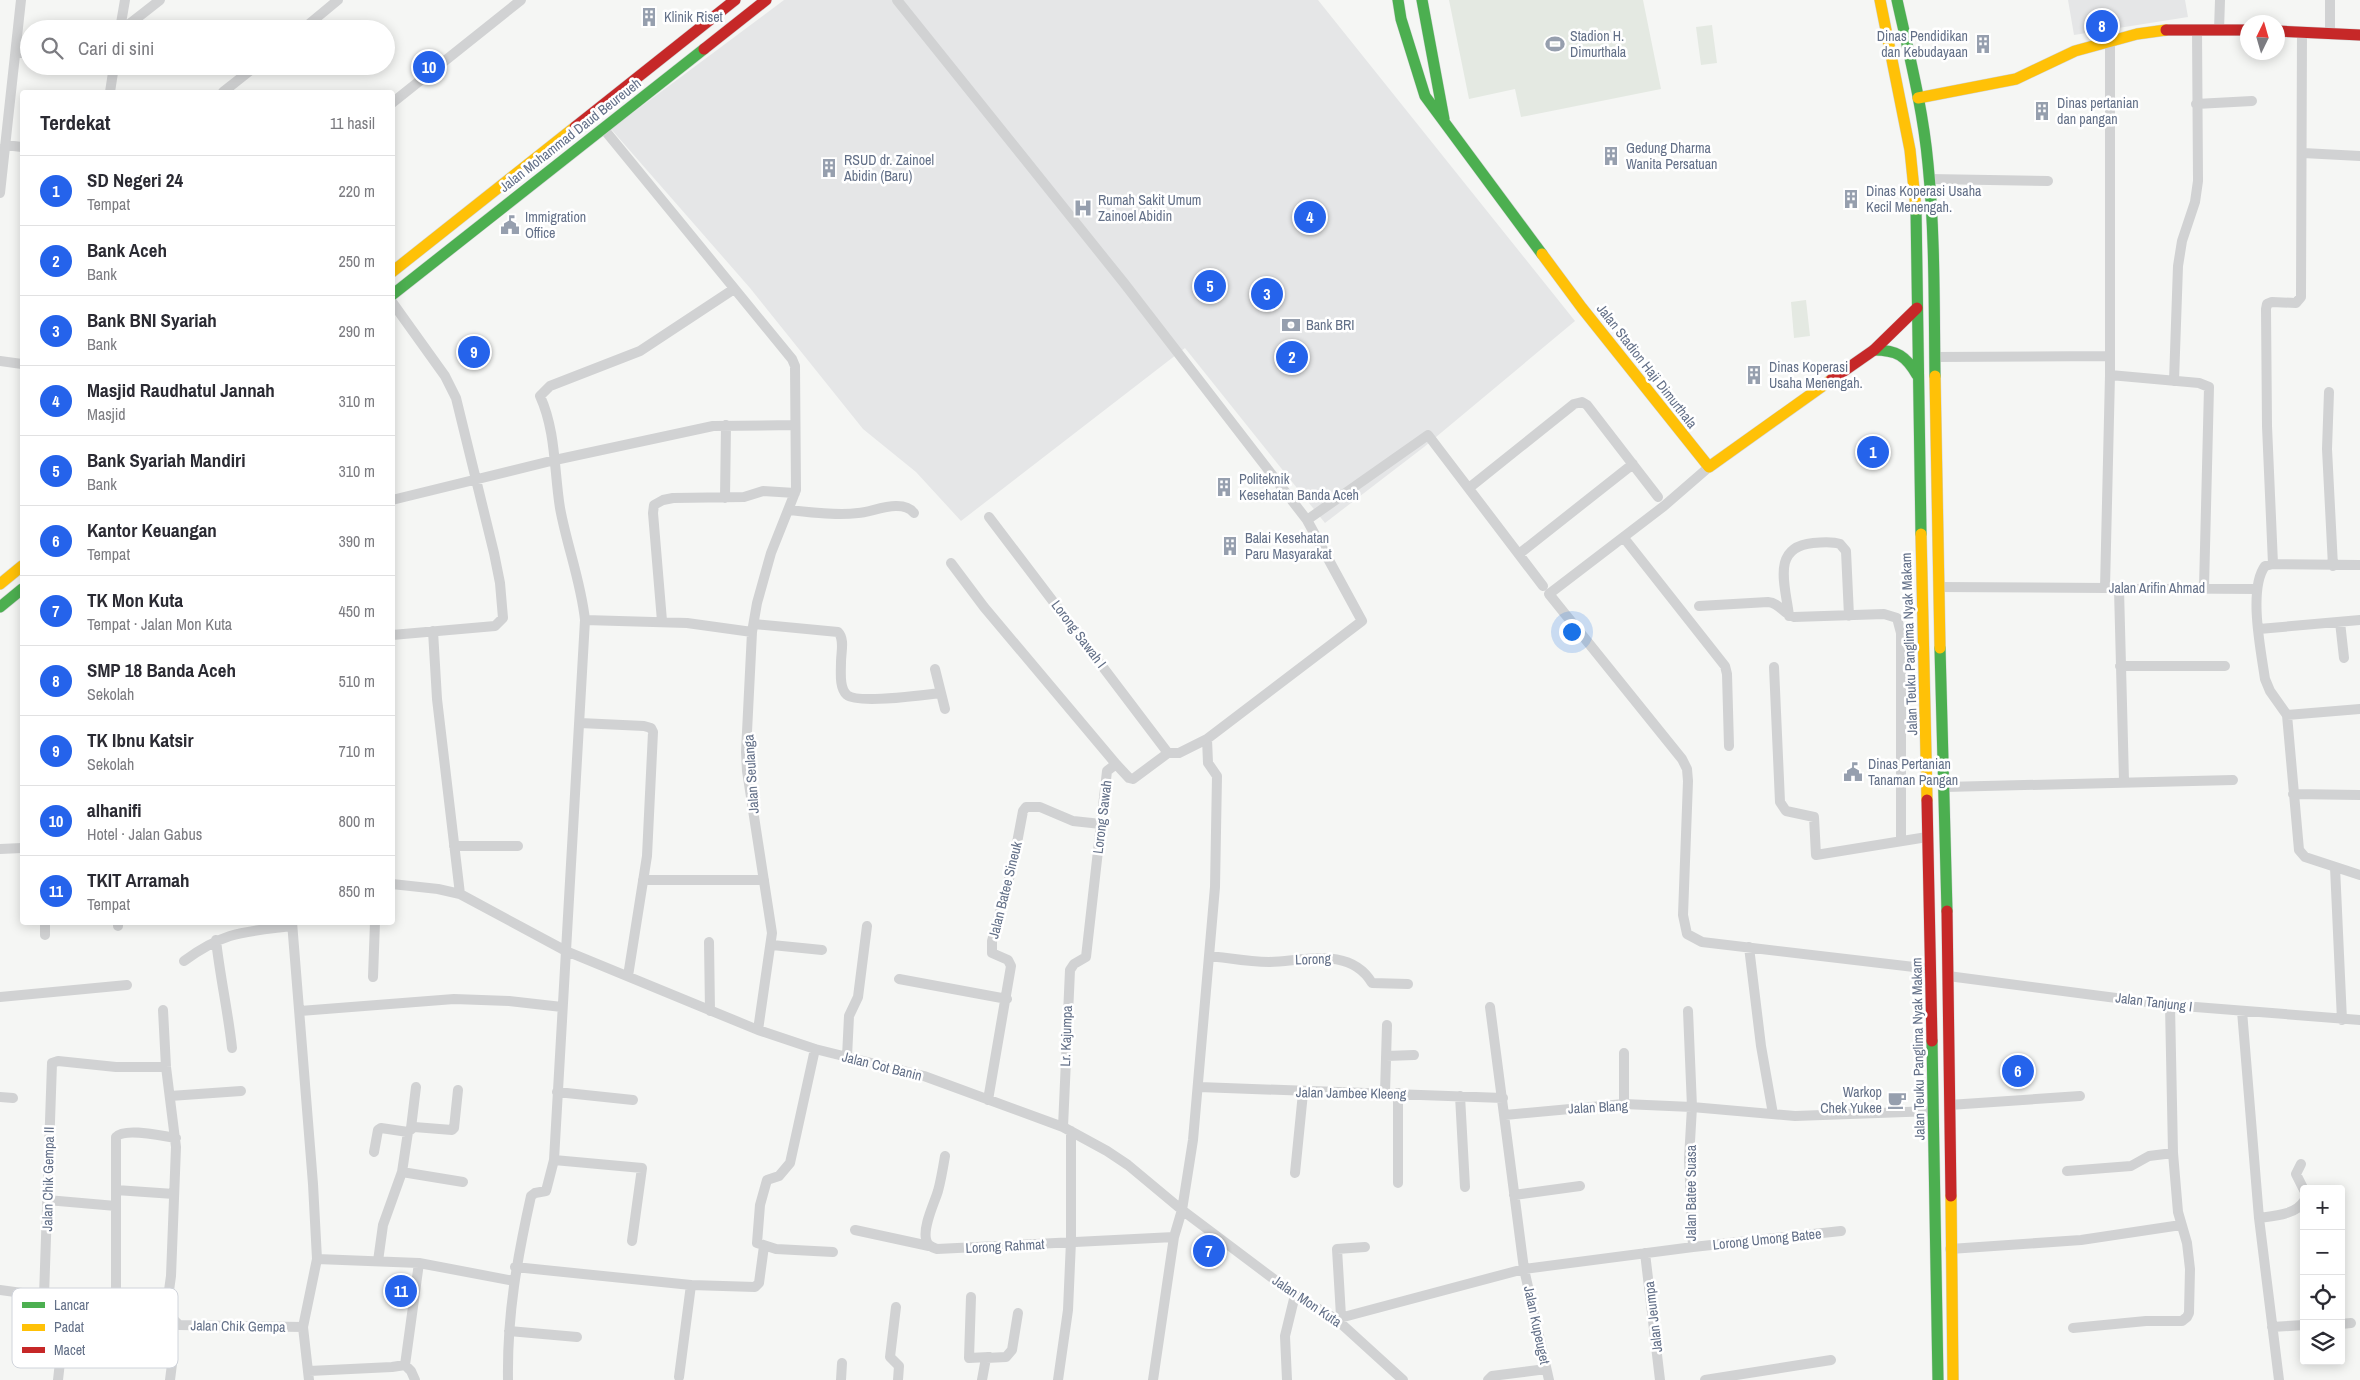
<!DOCTYPE html>
<html lang="id">
<meta charset="utf-8">
<style>
body{margin:0;font-family:"Archivo Narrow",sans-serif;background:#f2f2f3;color:#2b2b33}
.controls{position:absolute;right:15px;bottom:15px;display:grid;overflow:hidden;border-radius:5px;box-shadow:0 2px 12px #0003}
.controls button{width:45px;height:45px;display:grid;place-items:center;padding:0;border:0;border-bottom:1px solid #e1e1e2;background:#fff;color:#2b2b33;font:25px sans-serif}
.compass{position:absolute;left:2240px;top:15px;width:45px;height:45px;border-radius:50%;background:#fff;box-shadow:0 2px 12px #0003;rotate:5deg}
.you{position:absolute;left:1571px;top:631px;width:18px;height:18px;margin:-12px;border:4px solid #fff;border-radius:50%;background:#1a73e8;box-shadow:0 0 0 8px #1a73e833}
.badge{display:grid;place-items:center;width:32px;height:32px;border-radius:50%;background:#2563eb;color:#fff;font-size:16px;font-weight:700}
.pin{position:absolute;translate:-50% -50%;border:2px solid #fff;box-shadow:0 1px 5px #0006}
.list{margin:0;padding:0;list-style:none}
h2{display:flex;justify-content:space-between;align-items:center;height:65px;margin:0;padding:0 20px;font-size:21px}
h2 small{font-size:16px;font-weight:400;color:#7c7c81}
.list li{display:grid;grid-template-columns:32px 1fr auto;gap:15px;align-items:center;box-sizing:border-box;height:70px;padding:0 20px;border-top:1px solid #e1e1e2}
.list b{display:block;font-size:19px;white-space:nowrap}
.list p{margin:0;font-size:16px;white-space:nowrap;color:#7c7c81}
.list em{font-size:16px;font-style:normal;color:#7c7c81}
.icon{flex:none;width:28px;height:28px;fill:none;stroke:currentColor;stroke-width:2;stroke-linecap:round;stroke-linejoin:round}
.map{position:relative;flex:none;width:2360px;height:1380px;overflow:hidden}
.search{position:absolute;background:#fff;box-shadow:0 2px 12px #0003;left:20px;top:20px;width:375px;height:55px;display:flex;align-items:center;gap:12px;box-sizing:border-box;padding:0 18px;border-radius:28px;color:#7c7c81;font-size:19px}
.panel{position:absolute;background:#fff;box-shadow:0 2px 12px #0003;left:20px;top:90px;width:375px;height:835px;border-radius:5px}
.map>svg:first-child{display:block}
.built{fill:#e5e6e7}
.green{fill:#e4e9e2}
.lines{fill:none;stroke-linecap:round;stroke-linejoin:round}
.fast-casing{stroke:#d1d4d5;stroke-width:12}
.slow-casing{stroke:#d1d4d5;stroke-width:12}
.jam-casing{stroke:#d1d4d5;stroke-width:12}
.street{stroke:#d1d2d3;stroke-width:10}
.fast{stroke:#4caf50;stroke-width:11}
.slow{stroke:#ffc107;stroke-width:11}
.jam{stroke:#c62828;stroke-width:11}
.labels{text-anchor:middle;stroke-width:5;stroke-linejoin:round;paint-order:stroke}
.poi-label{font-size:14px;fill:#637088;stroke:#fff;text-anchor:start}
.street-label{font-size:14px;fill:#637088;stroke:#fff}
.key{fill:#fff;stroke:#d0d4db;stroke-width:1}
.key-label{font-size:14px;fill:#637088}
</style>
<div class="map">
<svg width="2360" height="1380" viewBox="0 0 2360 1380">
<rect width="100%" height="100%" fill="#f5f6f4"/>
<path class="built" d="M 784,0 L 1318,0 L 1575,321 L 1424,447 L 1325,523 L 1185,348 L 961,521 L 916,472 L 863,429 L 750,288 L 611,129 Z
M 2068,0 L 2185,0 L 2188,17 L 2074,35 Z"/>
<path class="green" d="M 1449,0 L 1643,0 L 1661,89 L 1521,117 L 1515,89 L 1469,99 Z
M 1712,25 L 1717,63 L 1701,65 L 1696,27 Z
M 1806,300 L 1810,336 L 1794,338 L 1791,302 Z"/>
<g class="lines">
<g class="fast-casing">
<path id="fast" d="M 1398,0 L 1401,19 L 1425,96 L 1542,254
M 1422,0 L 1444,119
M 1897,0 C 1909,54 1923,109 1928,164 C 1935,234 1934,306 1935,376
M 1916,209 L 1921,534
M 392,295 L 704,49
M 1874,350 C 1897,350 1906,356 1917,375
M 0,607 L 22,589
M 1940,648 L 1947,911
M 1932,1041 L 1938,1380"/>
</g>
<g class="slow-casing">
<path id="slow" d="M 1880,0 L 1910,150 L 1916,209
M 1918,98 L 2016,79 L 2075,51 L 2137,34 L 2166,30
M 1542,254 L 1582,308 L 1709,467 L 1831,380
M 392,272 L 575,127
M 1935,376 L 1940,648
M 1921,534 L 1927,800
M 0,584 L 22,566
M 1951,1196 L 1953,1380"/>
</g>
<g class="jam-casing">
<path id="jam" d="M 2166,30 L 2248,30
M 2278,31 L 2360,35
M 704,49 L 766,0
M 575,127 L 735,0
M 1831,380 L 1874,350 L 1917,308
M 1927,800 L 1932,1041
M 1947,911 L 1951,1196"/>
</g>
<path class="street" d="M 897,0 L 1124,283 L 1307,520 L 1362,621 L 1207,739 L 1179,753 L 1168,753 L 1133,779 L 1129,778 L 1116,764 L 1107,771 L 1086,957 L 1074,964 L 1070,970 L 1063,1127
M 120,29 L 125,0
M 123,29 L 160,0
M 303,29 L 338,0
M 2219,30 L 2220,0
M 2330,34 L 2330,0
M 16,53 L 29,53
M 110,92 L 114,66
M 223,92 L 256,66
M 392,103 L 521,0
M 2196,104 L 2252,101
M 603,128 L 792,359 L 795,366 L 796,490 L 771,553 L 757,603 L 752,632 L 746,752 L 747,771 L 772,933 L 758,1030
M 5,145 L 22,147
M 2303,153 L 2360,156
M 1929,179 L 2048,181
M 0,193 L 21,0
M 392,302 L 445,376 L 456,398 L 494,553 L 500,583 L 503,618 L 495,626 L 392,635
M 1934,357 L 2109,356
M 0,361 L 22,364
M 2110,375 L 2199,383 L 2209,387 L 2204,588
M 2174,381 L 2178,266 L 2182,241 L 2195,202 L 2198,181 L 2197,30
M 2329,392 L 2327,449 L 2333,566
M 1709,467 L 1664,506 L 1549,594 L 1682,759 L 1687,769 L 1688,781 L 1683,915 L 1687,934 L 1702,942 L 1931,969
M 1469,488 L 1574,404 L 1582,402 L 1587,405 L 1658,497
M 725,498 L 726,425
M 392,500 L 555,460 L 713,426 L 795,425
M 788,510 C 811,512 835,516 858,513 C 873,512 902,498 914,513
M 989,517 L 1168,753
M 1307,520 L 1428,435 L 1543,586
M 1624,538 L 1725,666 L 1727,674 L 1729,746
M 1519,554 L 1633,464
M 951,563 L 984,607 L 1116,764
M 2273,564 L 2267,426 L 2266,309 L 2267,304 L 2272,302 L 2296,303 L 2301,297 L 2302,32
M 2360,565 L 2273,564 L 2265,566 C 2248,589 2261,651 2265,679 L 2270,691 L 2287,715 L 2299,850 L 2305,857 L 2360,875
M 1938,587 L 2256,589
M 2105,588 L 2110,375 L 2110,40
M 2119,589 L 2124,781
M 1699,606 L 1768,602 C 1780,603 1783,614 1794,617 L 1884,614 L 1897,618 L 1901,633 L 1901,840
M 1789,616 C 1786,587 1770,547 1813,543 C 1822,542 1832,541 1840,544 L 1846,551 L 1849,616
M 585,620 L 687,623 L 752,632
M 662,621 L 653,513 L 654,505 L 663,500 L 673,498 L 744,497 L 763,491 L 795,493
M 2340,622 L 2344,658
M 754,624 L 838,632 C 845,639 841,652 841,662 C 841,672 839,688 847,695 C 858,704 923,695 940,693
M 2259,629 L 2360,620
M 433,631 L 437,699 L 460,894
M 2120,666 L 2225,666
M 1774,667 L 1780,802 L 1786,811 L 1814,817 L 1816,855 L 1927,837
M 935,669 L 945,709
M 2287,715 L 2360,709
M 580,723 L 644,726 L 651,728 L 653,732 L 647,856 L 628,976
M 1945,787 L 2233,780
M 2293,794 L 2360,795
M 454,846 L 518,846
M 0,849 L 22,848
M 2335,867 L 2342,1020
M 643,880 L 764,880
M 392,884 L 438,889 L 460,894 L 566,951 L 758,1030 L 815,1049 L 924,1076 L 1063,1127 L 1107,1151 L 1128,1165 L 1182,1210 L 1295,1295 L 1336,1319 L 1403,1380
M 292,922 L 313,1184 L 317,1259 L 303,1327 L 309,1380
M 118,926 L 118,922
M 45,935 L 45,922
M 216,940 C 220,977 228,1011 232,1048
M 709,942 L 710,1011
M 772,945 L 822,950
M 1749,947 L 1761,1046 L 1773,1114
M 1210,956 C 1229,958 1249,962 1269,962 C 1304,961 1350,946 1372,983 L 1408,984
M 184,961 C 225,931 244,932 292,926
M 1948,976 L 2170,1005 L 2360,1020
M 373,977 L 375,922
M 899,979 L 1007,999
M 0,997 L 127,985
M 1490,1007 L 1524,1269 L 1549,1380
M 163,1010 L 166,1067 L 176,1147 L 171,1276 L 166,1312
M 300,1011 L 454,999 L 509,1001 L 562,1007
M 2242,1011 L 2259,1218 L 2279,1380
M 815,1049 L 790,1163 L 779,1176 L 767,1180 L 760,1205 L 757,1243 L 776,1249 L 833,1252
M 1386,1056 L 1414,1055
M 847,1057 L 849,1016 L 858,997 L 867,926
M 1199,1087 L 1503,1098
M 557,1092 L 633,1100
M 1385,1093 L 1387,1025
M 1398,1093 L 1398,1183
M 170,1096 L 241,1091
M 1460,1096 L 1465,1187
M 0,1097 L 13,1098
M 988,1100 L 1011,966 L 1008,960 L 992,953 L 992,941 L 1013,864 L 1023,811 L 1026,807 L 1040,807 L 1073,821 L 1101,824
M 1624,1104 L 1624,1053
M 1949,1105 L 2080,1096
M 1505,1115 L 1624,1104 L 1692,1107 L 1688,1011
M 411,1128 L 416,1087
M 374,1152 L 378,1130 L 381,1128 L 408,1132
M 945,1156 C 943,1168 941,1180 938,1191 C 934,1204 923,1226 926,1239 C 927,1245 931,1247 937,1249 L 1174,1237
M 554,1160 L 642,1168 L 632,1241
M 2301,1164 L 2296,1174 L 2304,1190
M 2067,1171 L 2131,1166 L 2149,1156 L 2173,1153
M 402,1172 L 463,1182
M 1295,1173 L 1303,1093
M 116,1190 L 174,1194
M 1514,1195 L 1580,1186
M 47,1200 L 116,1206
M 2259,1218 C 2273,1216 2296,1215 2304,1201
M 855,1230 L 929,1246
M 1693,1247 L 1689,1159 L 1692,1107 L 1795,1116 L 1933,1111
M 1950,1249 L 2081,1240 L 2181,1225
M 1645,1253 L 1660,1380
M 317,1259 L 419,1263 L 514,1281
M 378,1261 L 383,1225 L 402,1172 L 408,1132 L 414,1127 L 452,1130 L 454,1128 L 458,1090
M 515,1267 L 691,1285 L 679,1377
M 691,1285 L 755,1287 L 759,1283 L 764,1246
M 0,1290 L 44,1296 L 116,1311 L 166,1312 L 179,1325 L 303,1327
M 44,1296 L 52,1063 L 58,1061 L 116,1067 L 166,1067
M 971,1297 L 969,1358 L 989,1357
M 896,1307 L 890,1357 L 899,1366 L 898,1380
M 116,1311 L 116,1137 C 125,1127 162,1136 176,1138
M 1341,1316 L 1337,1249 L 1365,1247
M 1336,1319 L 1524,1269 L 1693,1247 L 1841,1231
M 2341,1324 L 2351,1323
M 2272,1327 L 2304,1325
M 2073,1328 L 2146,1321 L 2182,1321 L 2187,1317 L 2189,1313 L 2190,1269 L 2187,1243 L 2178,1212 L 2173,1153 L 2170,1005
M 509,1331 L 577,1337
M 405,1365 L 411,1371 L 415,1380
M 309,1371 L 392,1367 L 405,1365 L 419,1263
M 58,1380 L 60,1362 L 55,1349 L 67,1301
M 170,1380 L 173,1356
M 508,1380 C 507,1315 517,1259 531,1196 L 535,1193 L 546,1191 L 554,1160 L 585,620 C 581,582 567,546 560,508 C 554,471 556,431 540,396 L 550,386 L 640,351 L 734,289
M 841,1380 L 842,1363
M 982,1380 L 986,1358 L 1006,1357 L 1012,1350 L 1018,1313
M 1058,1380 L 1068,1310 L 1071,1241 L 1071,1131
M 1153,1380 L 1174,1237 L 1182,1210 L 1193,1140 L 1215,887 L 1217,776 L 1208,763 L 1207,739
M 1287,1380 L 1285,1336 L 1295,1295
M 1488,1380 L 1492,1376 L 1546,1369
M 1705,1380 L 1831,1360"/>
<use href="#fast" class="fast"/>
<use href="#slow" class="slow"/>
<use href="#jam" class="jam"/>
</g>
<defs>
<g id="building-bare" transform="scale(1.5)"><path d="M-4-6H4V6H1V3H-1V6H-4ZM-2.5-4.3h1.7v1.8h-1.7ZM.8-4.3h1.7v1.8H.8ZM-2.5-1h1.7V.8h-1.7ZM.8-1h1.7V.8H.8Z" fill="#969fae" stroke="#fff" stroke-width="2.5" paint-order="stroke"/></g>
<g id="stadium-bare" transform="scale(1.5)"><path d="M0-5a6.5 5 0 1 0 0 10a6.5 5 0 1 0 0-10ZM-3.5-1.8h7v3.6h-7Z" fill="#969fae" stroke="#fff" stroke-width="2.5" paint-order="stroke"/></g>
<g id="hospital-bare" transform="scale(1.5)"><path d="M-5-5h3v3.5h4V-5h3V5h-3V1.5h-4V5h-3Z" fill="#969fae" stroke="#fff" stroke-width="2.5" paint-order="stroke"/></g>
<g id="civic-bare" transform="scale(1.5)"><path d="M-.6-6.5H3V-4.5H.6V-3L4-1V1h2V6H-6V1h2V-1L-.6-3ZM-1.2 2.5V6h2.4V2.5Z" fill="#969fae" stroke="#fff" stroke-width="2.5" paint-order="stroke"/></g>
<g id="bank-bare" transform="scale(1.5)"><path d="M-6-4H6V4H-6ZM0-2.3a2.3 2.3 0 1 0 0 4.6a2.3 2.3 0 1 0 0-4.6Z" fill="#969fae" stroke="#fff" stroke-width="2.5" paint-order="stroke"/></g>
<g id="cafe-bare" transform="scale(1.5)"><path d="M-5.5-4.5H6V0H3Q3 3.5 0 3.5H-2.5Q-5.5 3.5-5.5 0ZM3-3.2v2h1.7v-2ZM-6 4.5H4V6H-6Z" fill="#969fae" stroke="#fff" stroke-width="2.5" paint-order="stroke"/></g>
</defs>
<g fill-rule="evenodd">
<use href="#building-bare" x="649" y="17"/>
<use href="#stadium-bare" x="1555" y="44"/>
<use href="#building-bare" x="1983" y="44"/>
<use href="#building-bare" x="2042" y="111"/>
<use href="#building-bare" x="1611" y="156"/>
<use href="#building-bare" x="829" y="168"/>
<use href="#building-bare" x="1851" y="199"/>
<use href="#hospital-bare" x="1083" y="208"/>
<use href="#civic-bare" x="510" y="225"/>
<use href="#bank-bare" x="1291" y="325"/>
<use href="#building-bare" x="1754" y="375"/>
<use href="#building-bare" x="1224" y="487"/>
<use href="#building-bare" x="1230" y="546"/>
<use href="#civic-bare" x="1853" y="772"/>
<use href="#cafe-bare" x="1897" y="1100"/>
</g>
<g class="labels">
<g class="poi-label">
<text x="664" y="22">Klinik Riset</text>
<text x="1570" y="41">Stadion H.<tspan x="1570" dy="16">Dimurthala</tspan></text>
<text x="1968" y="41" text-anchor="end">Dinas Pendidikan<tspan x="1968" dy="16">dan Kebudayaan</tspan></text>
<text x="2057" y="108">Dinas pertanian<tspan x="2057" dy="16">dan pangan</tspan></text>
<text x="1626" y="153">Gedung Dharma<tspan x="1626" dy="16">Wanita Persatuan</tspan></text>
<text x="844" y="165">RSUD dr. Zainoel<tspan x="844" dy="16">Abidin (Baru)</tspan></text>
<text x="1866" y="196">Dinas Koperasi Usaha<tspan x="1866" dy="16">Kecil Menengah.</tspan></text>
<text x="1098" y="205">Rumah Sakit Umum<tspan x="1098" dy="16">Zainoel Abidin</tspan></text>
<text x="525" y="222">Immigration<tspan x="525" dy="16">Office</tspan></text>
<text x="1306" y="330">Bank BRI</text>
<text x="1769" y="372">Dinas Koperasi<tspan x="1769" dy="16">Usaha Menengah.</tspan></text>
<text x="1239" y="484">Politeknik<tspan x="1239" dy="16">Kesehatan Banda Aceh</tspan></text>
<text x="1245" y="543">Balai Kesehatan<tspan x="1245" dy="16">Paru Masyarakat</tspan></text>
<text x="1868" y="769">Dinas Pertanian<tspan x="1868" dy="16">Tanaman Pangan</tspan></text>
<text x="1882" y="1097" text-anchor="end">Warkop<tspan x="1882" dy="16">Chek Yukee</tspan></text>
</g>
<g class="street-label">
<text transform="translate(570 135) rotate(-38)" y="5">Jalan Mohammad Daud Beureueh</text>
<text transform="translate(1647 366) rotate(52)" y="5">Jalan Stadion Haji Dimurthala</text>
<text x="2157" y="593">Jalan Arifin Ahmad</text>
<text transform="translate(1079 634) rotate(53)" y="5">Lorong Sawah I</text>
<text transform="translate(1909 644) rotate(-92)" y="5">Jalan Teuku Panglima Nyak Makam</text>
<text transform="translate(751 774) rotate(-94)" y="5">Jalan Seulanga</text>
<text transform="translate(1102 817) rotate(-83)" y="5">Lorong Sawah</text>
<text transform="translate(1005 890) rotate(-76)" y="5">Jalan Batee Sineuk</text>
<text transform="translate(1313 959) rotate(-2)" y="5">Lorong</text>
<text transform="translate(2154 1002) rotate(7)" y="5">Jalan Tanjung I</text>
<text transform="translate(1066 1036) rotate(-88)" y="5">Lr. Kajumpa</text>
<text transform="translate(1918 1049) rotate(-91)" y="5">Jalan Teuku Panglima Nyak Makam</text>
<text transform="translate(882 1066) rotate(14)" y="5">Jalan Cot Banin</text>
<text transform="translate(1351 1093) rotate(1)" y="5">Jalan Jambee Kleeng</text>
<text transform="translate(1598 1107) rotate(-3)" y="5">Jalan Blang</text>
<text transform="translate(48 1179) rotate(-89)" y="5">Jalan Chik Gempa II</text>
<text transform="translate(1691 1193) rotate(-90)" y="5">Jalan Batee Suasa</text>
<text transform="translate(1767 1239) rotate(-6)" y="5">Lorong Umong Batee</text>
<text transform="translate(1005 1246) rotate(-3)" y="5">Lorong Rahmat</text>
<text transform="translate(1307 1301) rotate(34)" y="5">Jalan Mon Kuta</text>
<text transform="translate(1653 1317) rotate(-97)" y="5">Jalan Jeumpa</text>
<text transform="translate(1537 1325) rotate(78)" y="5">Jalan Kupeuget</text>
<text transform="translate(238 1326) rotate(1)" y="5">Jalan Chik Gempa</text>
</g>
</g>
<rect x="12" y="1288" width="166" height="80" rx="8" class="key"/>
<rect x="22" y="1302" width="23" height="6" fill="#4caf50"/>
<rect x="22" y="1324" width="23" height="7" fill="#ffc107"/>
<rect x="22" y="1347" width="23" height="6" fill="#c62828"/>
<g class="key-label">
<text x="54" y="1310">Lancar</text>
<text x="54" y="1332">Padat</text>
<text x="54" y="1355">Macet</text>
</g>
</svg>
<div class="controls">
<button>+</button>
<button>−</button>
<button><svg class="icon" aria-label="locate" viewBox="0 0 24 24"><circle cx="12" cy="12" r="6"/><path d="M12 2v4M12 18v4M2 12h4M18 12h4"/></svg></button>
<button><svg class="icon" aria-label="layers" viewBox="0 0 24 24"><path d="M12 4l9 5-9 5-9-5zM3 14l9 5 9-5"/></svg></button>
</div>
<svg class="compass" viewBox="-18 -18 36 36"><path d="M0-13l5 13h-10z" fill="#e53935"/><path d="M0 13l5-13h-10z" fill="#7c7c81"/></svg>
<div class="you"></div>
<div class="pin badge" style="left:1873px;top:452px">1</div>
<div class="pin badge" style="left:1292px;top:357px">2</div>
<div class="pin badge" style="left:1267px;top:294px">3</div>
<div class="pin badge" style="left:1310px;top:217px">4</div>
<div class="pin badge" style="left:1210px;top:286px">5</div>
<div class="pin badge" style="left:2018px;top:1071px">6</div>
<div class="pin badge" style="left:1209px;top:1251px">7</div>
<div class="pin badge" style="left:2102px;top:26px">8</div>
<div class="pin badge" style="left:474px;top:352px">9</div>
<div class="pin badge" style="left:429px;top:67px">10</div>
<div class="pin badge" style="left:401px;top:1291px">11</div>
<div class="search"><svg class="icon" aria-label="search" viewBox="0 0 24 24"><circle cx="10" cy="10" r="6"/><path d="M15 15l6 6"/></svg>Cari di sini</div>
<section class="panel">
<h2>Terdekat<small>11 hasil</small></h2>
<ul class="list">
<li><span class="badge">1</span><div><b>SD Negeri 24</b><p>Tempat</p></div><em>220 m</em></li>
<li><span class="badge">2</span><div><b>Bank Aceh</b><p>Bank</p></div><em>250 m</em></li>
<li><span class="badge">3</span><div><b>Bank BNI Syariah</b><p>Bank</p></div><em>290 m</em></li>
<li><span class="badge">4</span><div><b>Masjid Raudhatul Jannah</b><p>Masjid</p></div><em>310 m</em></li>
<li><span class="badge">5</span><div><b>Bank Syariah Mandiri</b><p>Bank</p></div><em>310 m</em></li>
<li><span class="badge">6</span><div><b>Kantor Keuangan</b><p>Tempat</p></div><em>390 m</em></li>
<li><span class="badge">7</span><div><b>TK Mon Kuta</b><p>Tempat · Jalan Mon Kuta</p></div><em>450 m</em></li>
<li><span class="badge">8</span><div><b>SMP 18 Banda Aceh</b><p>Sekolah</p></div><em>510 m</em></li>
<li><span class="badge">9</span><div><b>TK Ibnu Katsir</b><p>Sekolah</p></div><em>710 m</em></li>
<li><span class="badge">10</span><div><b>alhanifi</b><p>Hotel · Jalan Gabus</p></div><em>800 m</em></li>
<li><span class="badge">11</span><div><b>TKIT Arramah</b><p>Tempat</p></div><em>850 m</em></li>
</ul>
</section>
</div>
